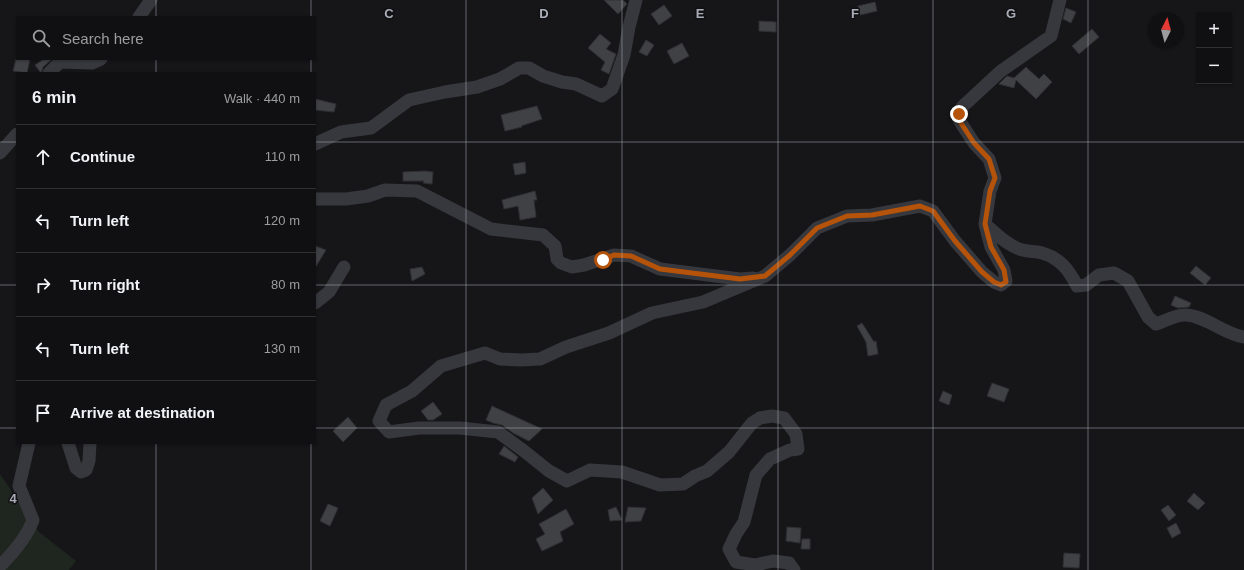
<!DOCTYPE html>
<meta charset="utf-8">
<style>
body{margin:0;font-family:Arial,sans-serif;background:#1e1e20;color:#f1f3f6}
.controls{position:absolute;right:12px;top:12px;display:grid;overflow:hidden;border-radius:0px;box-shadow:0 1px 3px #0004}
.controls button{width:36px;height:36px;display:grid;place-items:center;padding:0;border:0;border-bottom:1px solid #303032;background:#101012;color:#f1f3f6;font:20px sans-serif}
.compass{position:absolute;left:1148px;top:12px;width:36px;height:36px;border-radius:50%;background:#101012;box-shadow:0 1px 3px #0004;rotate:6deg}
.stop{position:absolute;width:12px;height:12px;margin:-9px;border:3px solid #b45309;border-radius:50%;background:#fff}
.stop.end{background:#b45309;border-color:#fff;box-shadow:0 1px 4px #0008}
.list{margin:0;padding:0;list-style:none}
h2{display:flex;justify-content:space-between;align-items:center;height:52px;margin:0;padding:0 16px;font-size:17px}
h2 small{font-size:13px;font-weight:400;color:#9c9d9f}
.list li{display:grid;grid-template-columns:26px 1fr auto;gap:12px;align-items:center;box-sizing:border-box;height:64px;padding:0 16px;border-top:1px solid #303032}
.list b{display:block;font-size:15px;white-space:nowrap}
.list em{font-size:13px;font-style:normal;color:#9c9d9f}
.icon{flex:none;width:22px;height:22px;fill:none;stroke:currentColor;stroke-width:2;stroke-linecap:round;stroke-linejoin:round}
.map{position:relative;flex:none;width:1244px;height:570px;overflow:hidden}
.search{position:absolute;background:#101012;box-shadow:0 1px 3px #0004;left:16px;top:16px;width:300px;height:44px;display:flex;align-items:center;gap:10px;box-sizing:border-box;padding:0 14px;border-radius:0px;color:#9c9d9f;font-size:15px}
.panel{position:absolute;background:#101012;box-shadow:0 1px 3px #0004;left:16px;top:72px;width:300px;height:372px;border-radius:0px}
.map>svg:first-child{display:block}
.green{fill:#1e261f}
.building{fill:#404145;stroke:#303034}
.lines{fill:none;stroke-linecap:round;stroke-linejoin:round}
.minor{stroke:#37383d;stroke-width:13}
.route{stroke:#b45309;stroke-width:5}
.grid{fill:none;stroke:#a8adb8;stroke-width:1;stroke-opacity:0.55}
.grid-label{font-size:13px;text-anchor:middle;font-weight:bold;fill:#a8adb8;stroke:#111113;stroke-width:3;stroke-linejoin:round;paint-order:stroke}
</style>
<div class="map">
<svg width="1244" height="570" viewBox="0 0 1244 570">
<rect width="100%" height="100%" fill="#161618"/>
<path class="green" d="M 0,474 L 39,532 L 76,561 L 69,570 L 0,570 Z"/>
<path class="building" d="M 604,0 L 623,0 L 627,4 L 618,14 Z
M 875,2 L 877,11 L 860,15 L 858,6 Z
M 664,5 L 672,16 L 659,25 L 651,14 Z
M 1066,8 L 1076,12 L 1071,23 L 1063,19 Z
M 759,21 L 776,22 L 776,32 L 759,31 Z
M 1092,29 L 1099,37 L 1079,54 L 1072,46 Z
M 600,34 L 611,43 L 606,49 L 616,54 L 609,74 L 601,70 L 605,62 L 588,48 Z
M 646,40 L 654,45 L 647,56 L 639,52 Z
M 682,43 L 689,56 L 674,64 L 667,51 Z
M 16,59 L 30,59 L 27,73 L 13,71 Z
M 44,59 L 52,59 L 43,67 L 41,73 L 35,65 Z
M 1026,67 L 1039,79 L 1044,74 L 1052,82 L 1036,99 L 1016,80 L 1014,88 L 999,84 L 1007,76 L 1014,78 Z
M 315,99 L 336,104 L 334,112 L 315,110 Z
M 537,106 L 542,119 L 521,126 L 522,127 L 505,131 L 501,115 Z
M 525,162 L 526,173 L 515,175 L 513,164 Z
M 425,171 L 433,172 L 432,184 L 423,183 L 424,181 L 403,181 L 403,172 Z
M 535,191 L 537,200 L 534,200 L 536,217 L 520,220 L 518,206 L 504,209 L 502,200 Z
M 315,246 L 326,250 L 315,268 Z
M 1196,266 L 1211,278 L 1205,285 L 1190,273 Z
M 422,267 L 425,274 L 412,281 L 410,269 Z
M 1175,296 L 1191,303 L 1189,307 L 1178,308 L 1171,305 Z
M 862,323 L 874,342 L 876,341 L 878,354 L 868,356 L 866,342 L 857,326 Z
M 992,383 L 1009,389 L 1004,402 L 987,396 Z
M 943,391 L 952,395 L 949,405 L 939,401 Z
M 433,402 L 442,414 L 433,420 L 428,420 L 421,411 Z
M 492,406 L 542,429 L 529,441 L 513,433 L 502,425 L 493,423 L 486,420 Z
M 348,417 L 357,428 L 343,442 L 333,431 Z
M 504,446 L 518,457 L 515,462 L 499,454 Z
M 543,488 L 553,500 L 538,514 L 532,498 Z
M 1194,493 L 1205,503 L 1198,510 L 1187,501 Z
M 328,504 L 338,508 L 330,526 L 320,521 Z
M 1168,505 L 1176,515 L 1169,521 L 1161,510 Z
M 616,507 L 622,520 L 610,521 L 608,510 Z
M 628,507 L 646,508 L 641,521 L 625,522 Z
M 566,509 L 574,524 L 560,532 L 563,541 L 542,551 L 536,539 L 545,534 L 539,524 Z
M 1176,523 L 1181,533 L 1172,538 L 1167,528 Z
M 787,527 L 801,528 L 800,543 L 786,541 Z
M 802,539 L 810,539 L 810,549 L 801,549 Z
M 1064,553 L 1080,554 L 1079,568 L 1063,567 Z"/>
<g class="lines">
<path class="minor" d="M 139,17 L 151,0
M 49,73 L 60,62 L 92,63 L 101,59
M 315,144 L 341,132 L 371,128 L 409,100 L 445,92 L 477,87 L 500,79 L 519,68 L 529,68 L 543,76 L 562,82 L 576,84 L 602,96 L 612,89 L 624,55 L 629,27 L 636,0
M 0,153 L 17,134
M 315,199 L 346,199 L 368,196 L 385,190 L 417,191 L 491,229 L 543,235 L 555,246 L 557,259 L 561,263 L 572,267 L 584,265 L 614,255 L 631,256 L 660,269 L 740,279 L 753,278
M 985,224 C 995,233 1009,247 1023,250 C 1029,252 1036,251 1042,253 C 1060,258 1069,270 1077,286 L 1086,285 L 1099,275 L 1114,273 L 1128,281 L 1148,317 L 1156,324 C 1165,321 1177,314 1186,315 C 1206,316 1224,334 1244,337
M 315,303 L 329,292 L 344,267
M 68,443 L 76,468 L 81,472 L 86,470 L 89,461 L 90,443
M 0,566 C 13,553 27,537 33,520 L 19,486 L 29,443
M 794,570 L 789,563 L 773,561 L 755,565 L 736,562 L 729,549 L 736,534 L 744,522 L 756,475 L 770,459 L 790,450 L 798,449 L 796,434 L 784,418 L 772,416 L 760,418 L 752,423 L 729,452 L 707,471 L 695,476 L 683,484 L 660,485 L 622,472 L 590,470 L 567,481 L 549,471 L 524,451 L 498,432 L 460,428 L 419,428 L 389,432 L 379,421 L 386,405 L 412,391 L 441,366 L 485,353 L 500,359 L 521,360 L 540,359 L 566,347 L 609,333 L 652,313 L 703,302 L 765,276 L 790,255 L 817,228 L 847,216 L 872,215 L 920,206 L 933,211 L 955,241 L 982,272 L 994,282 L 1001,285 L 1006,281 L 1004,270 L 991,247 L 985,224 L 990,191 L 995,178 L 989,159 L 974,143 L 959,120 L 959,114 L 962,107 L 1001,71 L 1051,36 L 1060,0"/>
</g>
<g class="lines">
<path class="route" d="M 603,260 L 614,255 L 631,256 L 660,269 L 740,279 L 765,276 L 790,255 L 817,228 L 847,216 L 872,215 L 920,206 L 933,211 L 955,241 L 982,272 L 994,282 L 1001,285 L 1006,282 L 1004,270 L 991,247 L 985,224 L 990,191 L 995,178 L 989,159 L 974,143 L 959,120 L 959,114"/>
</g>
<path class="grid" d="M 156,0 L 156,17M 311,0 L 311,17M 466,0 L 466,570M 622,0 L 622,570M 778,0 L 778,570M 933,0 L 933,570M 1088,0 L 1088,570M 156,59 L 156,73M 311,59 L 311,73M 0,142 L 17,142M 315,142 L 1244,142M 0,285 L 17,285M 315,285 L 1244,285M 0,428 L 17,428M 315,428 L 1244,428M 156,443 L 156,570M 311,443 L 311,570"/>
<g class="grid-label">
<text x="389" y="18">C</text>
<text x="544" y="18">D</text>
<text x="700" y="18">E</text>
<text x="855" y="18">F</text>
<text x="1011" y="18">G</text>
<text x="13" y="503">4</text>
</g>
</svg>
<div class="controls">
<button>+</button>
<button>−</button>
</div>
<svg class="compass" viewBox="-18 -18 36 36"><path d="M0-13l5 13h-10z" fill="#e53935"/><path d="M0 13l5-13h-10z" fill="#9c9d9f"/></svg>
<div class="stop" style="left:603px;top:260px"></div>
<div class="stop end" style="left:959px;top:114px"></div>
<div class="search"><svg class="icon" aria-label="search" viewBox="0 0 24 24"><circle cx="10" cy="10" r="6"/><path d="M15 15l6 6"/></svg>Search here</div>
<section class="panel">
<h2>6 min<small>Walk · 440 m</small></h2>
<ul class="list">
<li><svg class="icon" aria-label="ahead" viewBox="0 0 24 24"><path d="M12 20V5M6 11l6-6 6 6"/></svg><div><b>Continue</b></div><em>110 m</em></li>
<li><svg class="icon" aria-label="left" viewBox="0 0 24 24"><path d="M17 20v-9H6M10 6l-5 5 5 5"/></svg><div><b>Turn left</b></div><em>120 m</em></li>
<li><svg class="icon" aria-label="right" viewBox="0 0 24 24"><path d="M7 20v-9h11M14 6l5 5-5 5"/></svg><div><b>Turn right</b></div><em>80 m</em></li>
<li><svg class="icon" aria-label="left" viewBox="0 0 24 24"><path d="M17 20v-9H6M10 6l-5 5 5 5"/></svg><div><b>Turn left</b></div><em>130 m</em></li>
<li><svg class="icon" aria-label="arrive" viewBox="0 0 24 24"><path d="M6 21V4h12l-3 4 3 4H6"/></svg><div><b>Arrive at destination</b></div></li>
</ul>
</section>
</div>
